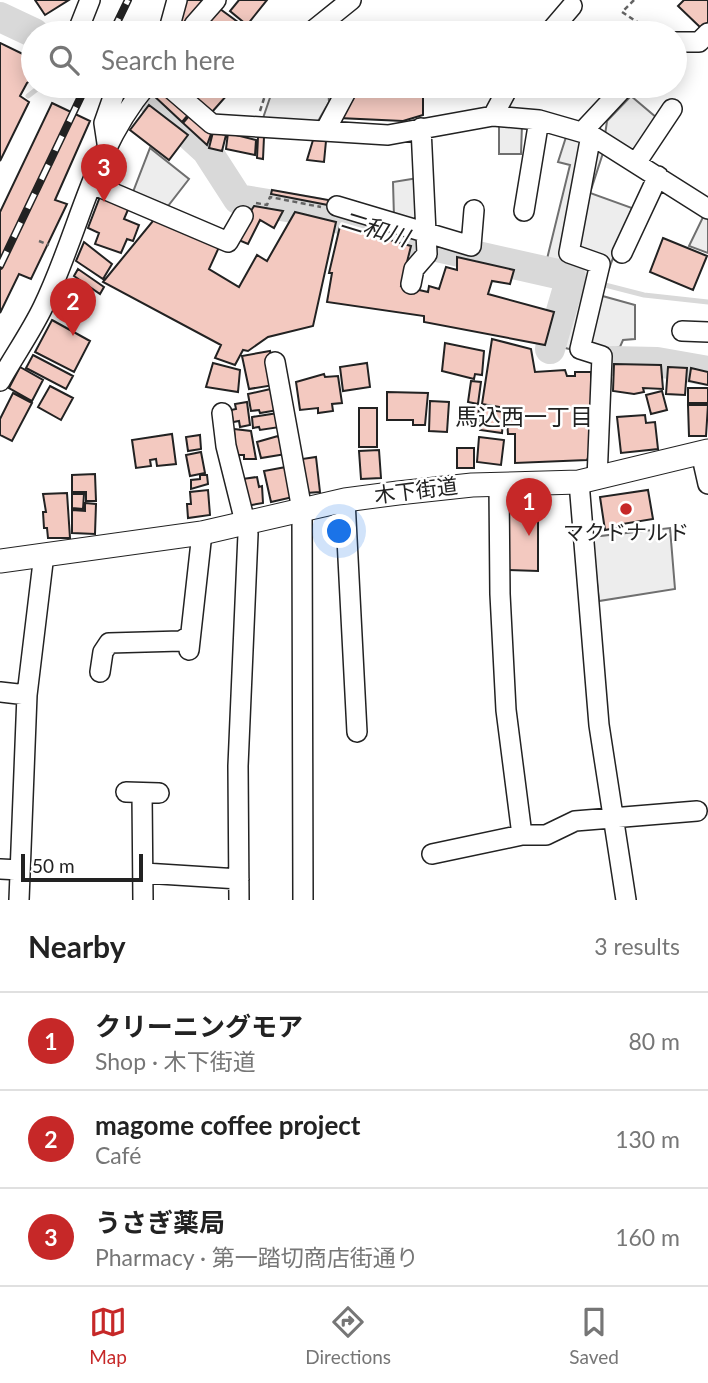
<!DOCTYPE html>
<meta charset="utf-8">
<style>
body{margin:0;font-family:Lato,"Noto Sans JP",sans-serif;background:#f6f6f6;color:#222}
.scale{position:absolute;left:21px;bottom:18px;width:122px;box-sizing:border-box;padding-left:7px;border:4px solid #222;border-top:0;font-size:19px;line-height:24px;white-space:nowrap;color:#222;-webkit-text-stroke:5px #fff;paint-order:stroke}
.you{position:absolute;left:340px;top:532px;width:24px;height:24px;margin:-18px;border:5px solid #fff;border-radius:50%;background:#1a73e8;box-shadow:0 0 0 10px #1a73e833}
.badge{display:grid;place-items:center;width:46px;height:46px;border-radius:50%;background:#c62828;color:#fff;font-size:23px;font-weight:700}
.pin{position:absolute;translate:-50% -58px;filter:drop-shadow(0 2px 4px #0008)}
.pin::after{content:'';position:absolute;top:37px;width:24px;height:21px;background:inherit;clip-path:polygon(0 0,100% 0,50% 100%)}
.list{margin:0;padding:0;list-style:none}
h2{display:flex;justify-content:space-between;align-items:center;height:91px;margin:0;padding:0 28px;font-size:30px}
h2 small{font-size:23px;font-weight:400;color:#767676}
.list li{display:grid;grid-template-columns:46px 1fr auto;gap:21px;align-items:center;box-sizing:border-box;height:98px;padding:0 28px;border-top:2px solid #e0e0e0}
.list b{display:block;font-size:26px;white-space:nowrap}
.list p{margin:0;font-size:23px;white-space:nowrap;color:#767676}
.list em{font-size:23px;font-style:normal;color:#767676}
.icon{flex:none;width:38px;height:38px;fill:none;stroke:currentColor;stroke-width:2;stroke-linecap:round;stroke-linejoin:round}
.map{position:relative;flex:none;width:708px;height:900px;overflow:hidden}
.search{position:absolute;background:#fff;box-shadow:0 4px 18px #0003;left:21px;right:21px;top:21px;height:77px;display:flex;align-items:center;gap:18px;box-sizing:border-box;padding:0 24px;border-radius:38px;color:#767676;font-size:26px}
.sheet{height:385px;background:#fff}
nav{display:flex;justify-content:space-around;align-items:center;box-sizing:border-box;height:98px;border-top:2px solid #e0e0e0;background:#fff;font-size:19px;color:#767676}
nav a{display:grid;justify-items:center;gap:4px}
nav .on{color:#c62828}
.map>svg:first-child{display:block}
.parking{fill:#ededed;stroke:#6f6f6f;stroke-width:2}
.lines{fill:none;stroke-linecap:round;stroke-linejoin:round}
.stream{stroke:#d9d9d9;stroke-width:5}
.river{stroke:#d9d9d9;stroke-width:30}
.building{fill:#f3c9c0;stroke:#222;stroke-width:2}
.minor-casing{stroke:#222;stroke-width:22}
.major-casing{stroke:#222;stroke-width:25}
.path{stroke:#646464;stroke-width:2.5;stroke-dasharray:5 3.5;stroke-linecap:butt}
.minor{stroke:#fff;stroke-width:19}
.major{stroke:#fff;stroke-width:23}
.rail-casing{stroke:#222;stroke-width:8}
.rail{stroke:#fff;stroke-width:5;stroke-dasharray:16;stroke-linecap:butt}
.poi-dot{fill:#c62828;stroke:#fff;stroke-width:2.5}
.labels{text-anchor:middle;stroke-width:5;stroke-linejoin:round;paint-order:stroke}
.street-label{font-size:21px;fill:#222;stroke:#fff}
.poi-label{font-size:21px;fill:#222;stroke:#fff}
.water-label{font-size:23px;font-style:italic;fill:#222;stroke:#fff}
.neighbourhood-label{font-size:23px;fill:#222;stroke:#fff}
</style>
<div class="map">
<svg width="708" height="900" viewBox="0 0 708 900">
<rect width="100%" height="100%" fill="#fff"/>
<path class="parking" d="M 274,86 L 328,86 L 329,102 L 317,123 L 262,121 Z
M 631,96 L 657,118 L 635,154 L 605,135 L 607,121 Z
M 499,121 L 522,124 L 521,154 L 499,154 Z
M 566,137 L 604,150 L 590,193 L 632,208 L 599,295 L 635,305 L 635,339 L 623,340 L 620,347 L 588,354 L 554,345 L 575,272 L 546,263 L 570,165 L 558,162 Z
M 150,148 L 189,179 L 168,206 L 133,192 Z
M 418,178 L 420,225 L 394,218 L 393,182 Z
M 704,215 L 708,217 L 708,253 L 689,246 Z
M 670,528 L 675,589 L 599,601 L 592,537 Z"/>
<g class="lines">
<path class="stream" d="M 28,96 L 41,86
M 605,285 L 644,295 L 708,302"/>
<path class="river" d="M 0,17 L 34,33
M 148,97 L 207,151 L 238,199 L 317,212 L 415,242 L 571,277 L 550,349
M 612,361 L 657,362 L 708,371"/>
</g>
<path class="building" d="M 35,0 L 69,0 L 45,15 Z
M 185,0 L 203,0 L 183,26 L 179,21 Z
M 239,0 L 267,0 L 247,25 L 230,11 Z
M 684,0 L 708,0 L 708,22 L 702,29 L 678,6 Z
M 216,6 L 246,28 L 242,33 L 211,33 L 201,26 Z
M 0,43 L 33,59 L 33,79 L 27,83 L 20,96 L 29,102 L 0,161 Z
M 181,86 L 216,86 L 228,94 L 212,112 Z
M 354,86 L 423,86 L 423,115 L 403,121 L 339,118 Z
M 158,88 L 188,115 L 182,122 L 152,94 Z
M 52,103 L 90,121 L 55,200 L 67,204 L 31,279 L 19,274 L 0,313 L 0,212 Z
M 149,105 L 188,135 L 169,160 L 130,130 Z
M 189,116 L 211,134 L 207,145 L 183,123 Z
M 213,132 L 226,135 L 222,151 L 209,148 Z
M 228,133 L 256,140 L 255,155 L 226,149 Z
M 258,137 L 264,137 L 263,159 L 257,158 Z
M 313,140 L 326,141 L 324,162 L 307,160 Z
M 272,190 L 334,201 L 333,206 L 271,194 Z
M 101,194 L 130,205 L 124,219 L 139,225 L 133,241 L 127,239 L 121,253 L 95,244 L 99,233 L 88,228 Z
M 254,206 L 283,211 L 274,228 L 260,220 L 248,244 L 234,238 Z
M 295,212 L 336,222 L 313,326 L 268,337 L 248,351 L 243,350 L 235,365 L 215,358 L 221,345 L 103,282 L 157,216 L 220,245 L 209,269 L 239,287 L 257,255 L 267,261 Z
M 340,226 L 411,246 L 401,286 L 428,292 L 429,286 L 439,289 L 446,267 L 457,270 L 457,257 L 514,270 L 510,284 L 492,281 L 488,294 L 554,312 L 545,345 L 424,322 L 424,316 L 327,302 L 332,273 L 329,273 Z
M 663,238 L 707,256 L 693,290 L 650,272 Z
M 84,242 L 112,264 L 103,279 L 76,261 Z
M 78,269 L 104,287 L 100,294 L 74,276 Z
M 69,293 L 86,302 L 79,316 L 62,307 Z
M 52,320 L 90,341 L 74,372 L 35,352 Z
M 492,339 L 531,349 L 535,372 L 565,370 L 567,376 L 575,376 L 575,372 L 591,372 L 591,450 L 587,460 L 515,463 L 515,434 L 508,434 L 506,408 L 482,404 Z
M 445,343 L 484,351 L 482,375 L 475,374 L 474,379 L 442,371 Z
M 270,351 L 274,385 L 249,389 L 242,356 Z
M 33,355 L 73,376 L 66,389 L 26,368 Z
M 213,363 L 240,370 L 238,392 L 206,387 Z
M 367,363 L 370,387 L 343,391 L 340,367 Z
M 614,364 L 661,365 L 663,389 L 643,388 L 644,392 L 634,394 L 613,391 Z
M 20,367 L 43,380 L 32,401 L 9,388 Z
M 668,367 L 687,368 L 685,395 L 666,394 Z
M 691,368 L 708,372 L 708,385 L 689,381 Z
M 324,374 L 325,377 L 338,376 L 342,403 L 332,404 L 333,411 L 318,413 L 318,408 L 300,410 L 296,382 Z
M 471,381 L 481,382 L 478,404 L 468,402 Z
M 50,386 L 73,398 L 61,420 L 38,407 Z
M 275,388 L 278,410 L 260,413 L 259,410 L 251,411 L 248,394 Z
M 688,388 L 708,388 L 708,403 L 688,403 Z
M 662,391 L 667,410 L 651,414 L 646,395 Z
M 387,392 L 428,393 L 425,425 L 413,425 L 413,420 L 387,420 Z
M 13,393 L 32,403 L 12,441 L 0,435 L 0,419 Z
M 430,401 L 449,402 L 447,432 L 429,431 Z
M 247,402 L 250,425 L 240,427 L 239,421 L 233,422 L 231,410 L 236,409 L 235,404 Z
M 468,405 L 479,406 L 478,424 L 467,423 Z
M 688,405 L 708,405 L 706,436 L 689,436 Z
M 359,408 L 377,408 L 377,447 L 359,447 Z
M 482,409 L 504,412 L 502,433 L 480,430 Z
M 278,413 L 280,427 L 260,430 L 259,427 L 253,428 L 252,417 Z
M 645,415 L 646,423 L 655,422 L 658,449 L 621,453 L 617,417 Z
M 234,429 L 251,431 L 256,459 L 244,459 L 244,455 L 236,455 Z
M 172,434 L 176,464 L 157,466 L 156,459 L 150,460 L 151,466 L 136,468 L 132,440 Z
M 200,435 L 201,449 L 188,451 L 186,437 Z
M 278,436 L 286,454 L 261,458 L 257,442 Z
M 479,437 L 504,440 L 501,465 L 477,462 Z
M 457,448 L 474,448 L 474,468 L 457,468 Z
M 379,450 L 381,478 L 361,479 L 359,451 Z
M 201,452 L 205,473 L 190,476 L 186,455 Z
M 316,457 L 320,492 L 306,493 L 302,459 Z
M 286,467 L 293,497 L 271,502 L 264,471 Z
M 95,474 L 96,501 L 86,501 L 86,492 L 72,492 L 72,475 Z
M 200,475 L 207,475 L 208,484 L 191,489 L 191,480 L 200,479 Z
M 257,477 L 259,487 L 262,486 L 263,503 L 246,506 L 242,479 Z
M 208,490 L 210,515 L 188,518 L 187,504 L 191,504 L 190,492 Z
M 648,490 L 653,519 L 616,525 L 616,528 L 605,530 L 600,497 Z
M 67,493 L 70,538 L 48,538 L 47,528 L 44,528 L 43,512 L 46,512 L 43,494 Z
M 72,494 L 84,494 L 83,509 L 72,508 Z
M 85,503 L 96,504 L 95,534 L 72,533 L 72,510 L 85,511 Z
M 507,509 L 538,510 L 538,571 L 506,570 Z"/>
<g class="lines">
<g class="minor-casing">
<path id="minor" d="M 194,25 L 216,0
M 77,33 L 90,0
M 168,33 L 177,0
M 310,33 L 351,0
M 549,33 L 572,6
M 675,42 L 699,42 L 708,33
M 168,86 L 212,124 L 388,135 L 493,116 L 539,120 L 591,135 L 708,209
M 493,116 L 509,86
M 325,131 L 349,86
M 583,131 L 625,86
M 591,135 L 569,253 L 600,264 L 580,349 L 602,356 L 597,479
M 107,143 L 104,123 L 117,86
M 636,163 L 672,109
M 92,184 L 228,242 L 243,216
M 337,206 L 471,246 L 474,210
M 524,211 L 539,120
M 622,253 L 658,176
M 411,284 L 414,269 L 427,254 L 421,128
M 682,331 L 708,332
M 275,362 L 302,510 L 303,900
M 0,381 C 14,356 31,332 43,307 C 79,233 92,150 146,86
M 222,413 L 226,446 L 248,534 L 238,766 L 239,900
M 701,453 L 708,484
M 579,482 L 599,725 L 626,900
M 499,485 L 500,594 L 506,710 L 522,835
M 345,500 L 357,732
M 189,650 L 202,533
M 100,672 L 103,652 L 109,643 L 181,641 L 189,636
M 0,692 L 27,695
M 126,792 L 159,793
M 142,793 L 143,900
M 432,854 L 522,835 L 546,835 L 575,821 L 697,811
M 0,869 L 20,870
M 144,873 L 239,879
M 19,900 L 27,695 L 44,554"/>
</g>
<g class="major-casing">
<path id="major" d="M 0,561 L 202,533 L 345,500 L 398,493 L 472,485 L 579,482 L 708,451"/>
</g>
<path class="path" d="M 634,0 L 622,12 L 654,33
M 260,111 L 268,86
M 256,203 L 267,205 L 270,197 L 321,207
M 39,241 L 49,245"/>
<use href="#minor" class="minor"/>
<use href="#major" class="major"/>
<g class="rail-casing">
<path id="rail" d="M 112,33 L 128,0
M 0,266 L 86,86"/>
</g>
<use href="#rail" class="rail"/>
</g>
<circle class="poi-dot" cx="626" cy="509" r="7"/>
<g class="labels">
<g class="street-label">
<text transform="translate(416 491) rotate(-7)" y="7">木下街道</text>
</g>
<g class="poi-label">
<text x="626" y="540">マクドナルド</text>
</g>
<g class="water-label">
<text transform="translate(375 229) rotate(17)" y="8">二和川</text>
</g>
<g class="neighbourhood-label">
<text x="524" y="425">馬込西一丁目</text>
</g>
</g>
</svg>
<div class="scale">50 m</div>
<div class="you"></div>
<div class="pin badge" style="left:529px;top:536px">1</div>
<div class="pin badge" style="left:73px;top:336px">2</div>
<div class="pin badge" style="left:104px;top:202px">3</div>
<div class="search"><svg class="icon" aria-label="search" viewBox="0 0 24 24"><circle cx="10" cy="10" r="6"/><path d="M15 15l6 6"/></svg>Search here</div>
</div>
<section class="sheet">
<h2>Nearby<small>3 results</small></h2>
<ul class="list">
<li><span class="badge">1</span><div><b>クリーニングモア</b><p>Shop · 木下街道</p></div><em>80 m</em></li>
<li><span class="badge">2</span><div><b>magome coffee project</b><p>Café</p></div><em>130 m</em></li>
<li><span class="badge">3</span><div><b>うさぎ薬局</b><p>Pharmacy · 第一踏切商店街通り</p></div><em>160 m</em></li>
</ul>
</section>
<nav>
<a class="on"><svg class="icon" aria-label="map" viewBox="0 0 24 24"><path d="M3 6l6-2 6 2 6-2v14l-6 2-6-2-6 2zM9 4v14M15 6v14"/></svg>Map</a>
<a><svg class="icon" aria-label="directions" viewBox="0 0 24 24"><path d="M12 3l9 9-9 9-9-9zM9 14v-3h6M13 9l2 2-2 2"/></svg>Directions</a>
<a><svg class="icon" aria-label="saved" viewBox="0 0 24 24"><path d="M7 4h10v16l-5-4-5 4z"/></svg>Saved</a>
</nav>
